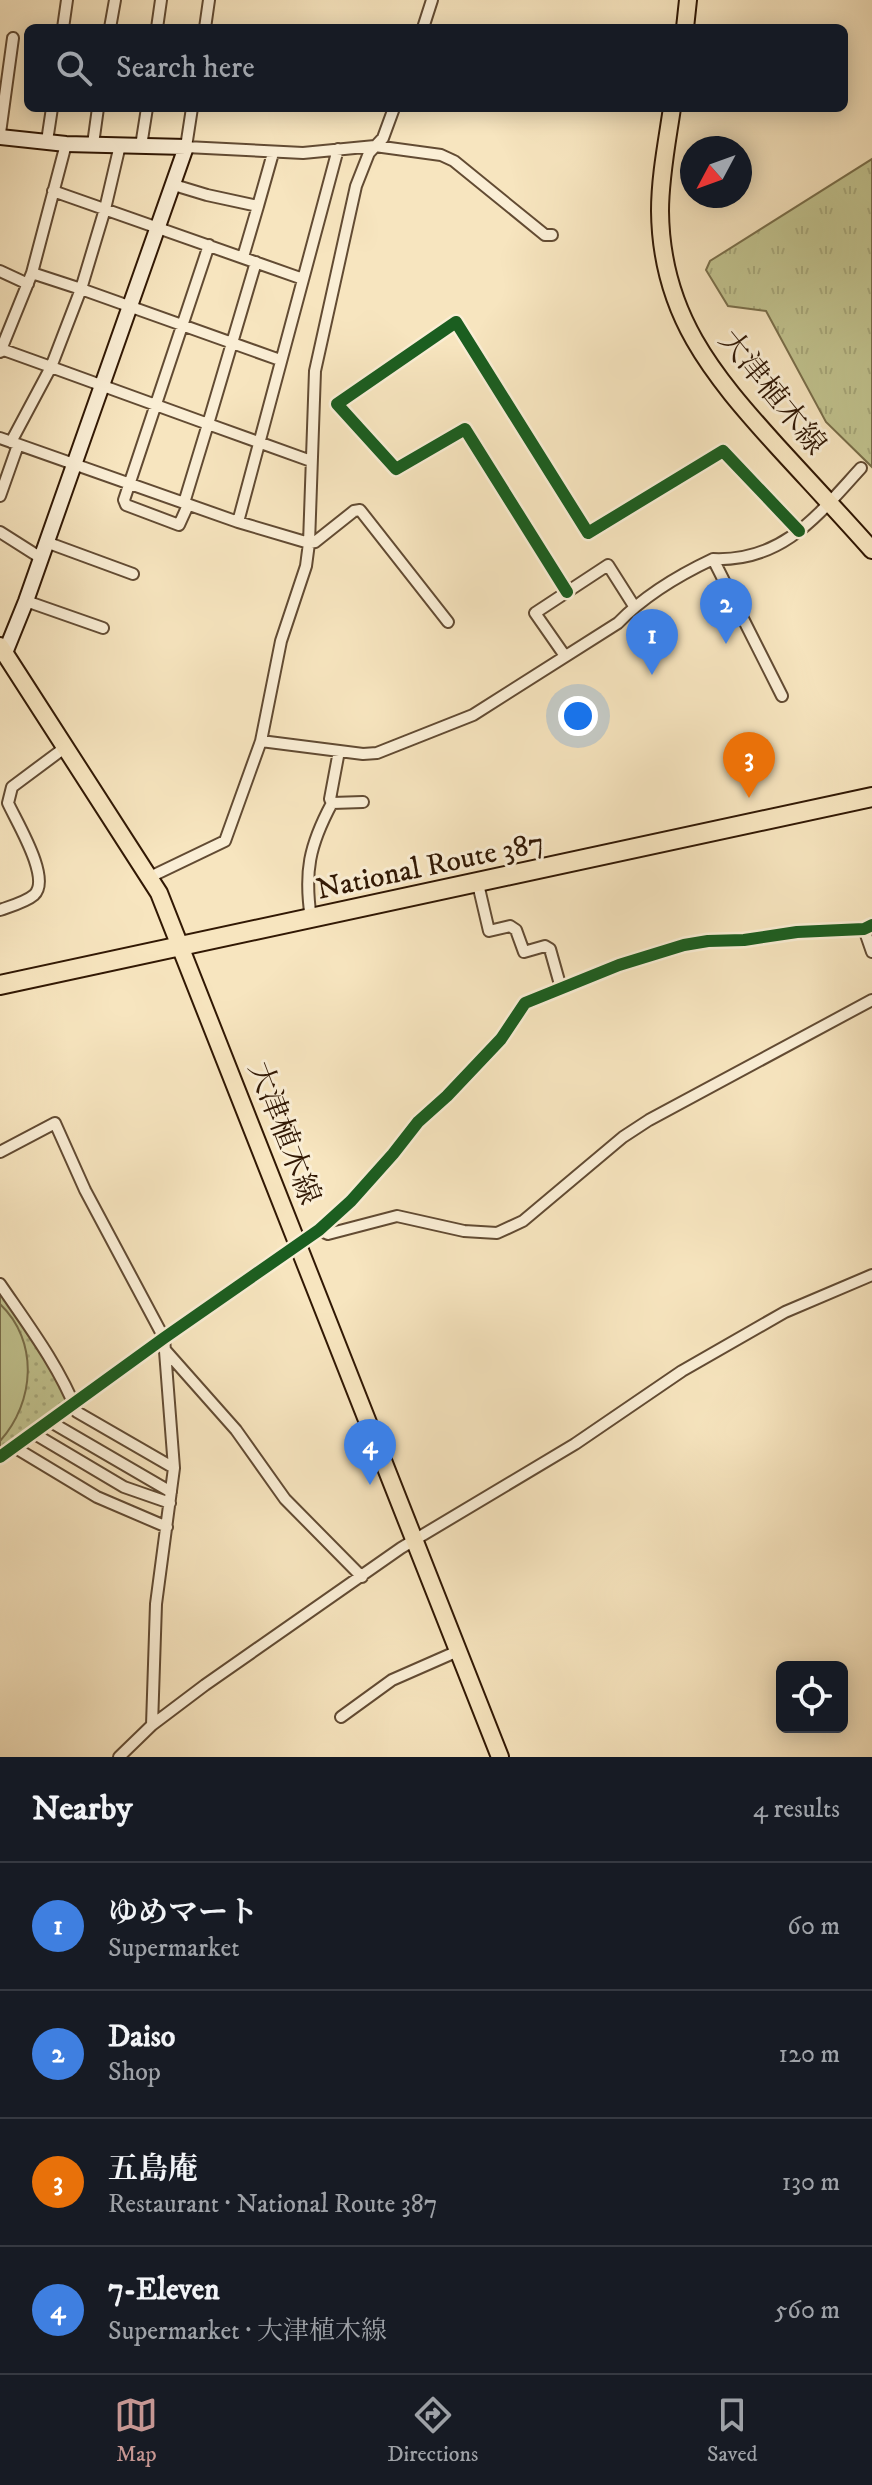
<!DOCTYPE html>
<meta charset="utf-8">
<style>
body{margin:0;font-family:"IM FELL DW Pica","Noto Serif JP",serif;background:#20242c;color:#f1f3f6}
.controls{position:absolute;right:24px;bottom:24px;display:grid;overflow:hidden;border-radius:12px;box-shadow:0 4px 20px #0003}
.controls button{width:72px;height:72px;display:grid;place-items:center;padding:0;border:0;border-bottom:2px solid #363941;background:#171b24;color:#f1f3f6;font:40px sans-serif}
.compass{position:absolute;left:680px;top:136px;width:72px;height:72px;border-radius:50%;background:#171b24;box-shadow:0 4px 20px #0003;rotate:229deg}
.you{position:absolute;left:578px;top:716px;width:28px;height:28px;margin:-20px;border:6px solid #fff;border-radius:50%;background:#1a73e8;box-shadow:0 0 0 12px #1a73e833}
.badge{display:grid;place-items:center;width:52px;height:52px;border-radius:50%;background:#c59692;color:#fff;font-size:26px;font-weight:700}
.pin{position:absolute;translate:-50% -66px;filter:drop-shadow(0 2px 4px #0008)}
.pin::after{content:'';position:absolute;top:42px;width:28px;height:24px;background:inherit;clip-path:polygon(0 0,100% 0,50% 100%)}
.list{margin:0;padding:0;list-style:none}
h2{display:flex;justify-content:space-between;align-items:center;height:104px;margin:0;padding:0 32px;font-size:34px}
h2 small{font-size:26px;font-weight:400;color:#9ea1a6}
.list li{display:grid;grid-template-columns:52px 1fr auto;gap:24px;align-items:center;box-sizing:border-box;height:128px;padding:0 32px;border-top:2px solid #363941}
.list b{display:block;font-size:30px;white-space:nowrap}
.list p{margin:0;font-size:26px;white-space:nowrap;color:#9ea1a6}
.list em{font-size:26px;font-style:normal;color:#9ea1a6}
.icon{flex:none;width:44px;height:44px;fill:none;stroke:currentColor;stroke-width:2;stroke-linecap:round;stroke-linejoin:round}
.map{position:relative;flex:none;width:872px;height:1757px;overflow:hidden}
.search{position:absolute;background:#171b24;box-shadow:0 4px 20px #0003;left:24px;right:24px;top:24px;height:88px;display:flex;align-items:center;gap:20px;box-sizing:border-box;padding:0 28px;border-radius:12px;color:#9ea1a6;font-size:30px}
.sheet{height:616px;background:#171b24}
nav{display:flex;justify-content:space-around;align-items:center;box-sizing:border-box;height:112px;border-top:2px solid #363941;background:#171b24;font-size:22px;color:#9ea1a6}
nav a{display:grid;justify-items:center;gap:4px}
nav .on{color:#c59692}
.map>svg:first-child{display:block}
.grass{fill:url(#grass-tufts);stroke:#796e4a;stroke-width:2}
.park{fill:url(#park-dots);stroke:#796e4a;stroke-width:2}
.garden{fill:#c1c38f;stroke:#796e4a;stroke-width:2}
.lines{fill:none;stroke-linecap:round;stroke-linejoin:round}
.street-casing{stroke:#624b33;stroke-width:14}
.secondary-casing{stroke:#311804;stroke-width:18}
.primary-casing{stroke:#311804;stroke-width:20}
.highway-casing{stroke:#311804;stroke-width:22}
.street{stroke:#faeed5;stroke-width:10}
.secondary{stroke:#faeed5;stroke-width:14}
.primary{stroke:#f7e5bf;stroke-width:16}
.highway{stroke:#f7e5bf;stroke-width:18}
.cycleway-casing{stroke:#faeed5;stroke-width:17}
.cycleway{stroke:#1b5e20;stroke-width:12}
.labels{text-anchor:middle;stroke-width:6;stroke-linejoin:round;paint-order:stroke}
.street-label{font-size:30px;fill:#311804;stroke:#faeed5}
</style>
<div class="map">
<svg width="872" height="1757" viewBox="0 0 872 1757">
<defs>
<pattern id="grass-tufts" width="24" height="20" patternUnits="userSpaceOnUse" patternTransform="scale(2)"><rect width="24" height="20" fill="#c1c38f"/><path d="M3 7l-1-3M5 7V3M7 7l1-3M15 17l-1-3M17 17v-4M19 17l1-3" fill="none" stroke="#a6a77a"/></pattern>
<pattern id="park-dots" width="8" height="8" patternUnits="userSpaceOnUse" patternTransform="scale(2)"><rect width="8" height="8" fill="#c1c38f"/><path d="M2 2h.1M6 6h.1" fill="none" stroke="#a6a77a" stroke-width="1.8" stroke-linecap="round"/></pattern>
</defs>
<rect width="100%" height="100%" fill="#f7e5bf"/>
<filter id="stains"><feTurbulence type="fractalNoise" baseFrequency=".0025" numOctaves="4"/><feColorMatrix values="0 0 0 0 .2 0 0 0 0 .09 0 0 0 0 .02 0 0 0 .5 -.17"/></filter>
<radialGradient id="worn" r=".72"><stop offset=".6" stop-color="#630" stop-opacity="0"/><stop offset="1" stop-color="#630" stop-opacity=".3"/></radialGradient>
<path class="grass" d="M 872,159 L 872,467 L 826,422 L 766,311 L 728,306 L 706,270 L 710,261 Z"/>
<path class="park" d="M 0,1291 L 32,1337 L 70,1399 L 0,1452 Z"/>
<path class="garden" d="M 0,1304 C 39,1341 35,1402 0,1441 Z"/>
<g class="lines">
<g class="street-casing">
<path id="street" d="M 63,28 L 67,0
M 110,28 L 115,0
M 157,28 L 161,0
M 205,28 L 209,0
M 423,28 L 432,0
M 192,108 L 186,147 L 303,153 L 375,146 L 441,155 L 454,161 L 545,235 L 552,235
M 0,133 L 13,38
M 47,141 L 52,108
M 93,144 L 98,108
M 141,146 L 147,108
M 174,185 L 207,195 L 258,206 L 273,153
M 53,191 L 303,279
M 243,257 L 258,206
M 256,262 L 208,424 L 51,367 L 81,289 C 147,312 213,336 280,360
M 0,271 L 28,284
M 32,273 L 81,289 L 105,209 L 120,145
M 1,349 L 51,367 L 11,442
M 0,352 L 32,273 L 66,144
M 0,438 L 238,522 L 309,543 L 315,542 L 354,511 L 360,510 L 448,622
M 0,496 L 18,445
M 184,503 L 208,424 L 311,461
M 188,505 L 179,525 L 126,505 L 124,500 L 209,245
M 238,522 L 338,149
M 0,532 L 41,558
M 46,542 L 133,574
M 713,559 C 783,562 818,515 861,468
M 567,592 L 465,429 L 396,469 L 337,404 L 456,322 L 588,533 L 723,451 L 799,531
M 26,601 L 103,628
M 565,656 L 535,613 L 608,565 L 634,606
M 261,741 L 363,754 L 377,753 L 473,715 L 618,623 C 644,596 679,575 713,559 L 782,696
M 332,803 L 363,802
M 150,877 L 225,841 L 261,741 L 281,641 L 306,566 L 309,543 L 315,371 L 356,186 L 369,153 L 383,138 L 394,108
M 478,884 L 489,931 L 510,926 L 516,930 L 524,952 L 545,946 L 550,949 L 561,988
M 0,910 C 11,906 26,902 34,895 C 52,879 16,821 8,803 L 12,787 L 67,746
M 311,919 C 304,872 309,846 332,803 L 330,799 L 339,751
M 864,929 L 872,952
M 0,1152 L 55,1123 L 85,1190 L 164,1338 L 174,1468 L 156,1604 L 152,1725
M 319,1230 L 328,1234 L 397,1216 L 464,1231 L 497,1233 L 523,1221 L 623,1137 L 649,1120 L 872,1000
M 0,1284 C 28,1325 59,1366 77,1412 L 174,1468
M 166,1351 L 236,1430 L 285,1499 L 362,1577
M 49,1421 L 171,1492
M 33,1433 L 124,1487 L 170,1503
M 14,1447 L 97,1497 L 167,1527
M 0,1457 L 164,1338 L 319,1230 L 351,1201 L 393,1154 L 418,1122 L 447,1096 L 501,1039 L 525,1003 L 619,965 L 684,945 L 708,941 L 744,940 L 797,932 L 864,929 L 872,925
M 341,1717 L 392,1680 L 458,1651
M 119,1757 L 152,1725 L 205,1685 L 401,1548 L 575,1444 L 682,1371 L 785,1312 L 872,1275"/>
</g>
<g class="secondary-casing">
<path id="secondary" d="M 0,137 L 66,144 L 186,147 L 26,601 L 5,653"/>
</g>
<g class="primary-casing">
<path id="primary" d="M 685,28 L 688,0
M 672,108 C 667,142 660,177 660,211 C 661,314 712,374 777,446 C 809,481 841,515 872,550
M 0,646 L 159,893 L 500,1757"/>
</g>
<g class="highway-casing">
<path id="highway" d="M 0,985 L 872,797"/>
</g>
<use href="#street" class="street"/>
<use href="#secondary" class="secondary"/>
<use href="#primary" class="primary"/>
<use href="#highway" class="highway"/>
<g class="cycleway-casing">
<path id="cycleway" d="M 567,592 L 465,429 L 396,469 L 337,404 L 456,322 L 588,533 L 723,451 L 799,531
M 0,1457 L 164,1338 L 319,1230 L 351,1201 L 393,1154 L 418,1122 L 447,1096 L 501,1039 L 525,1003 L 619,965 L 684,945 L 708,941 L 744,940 L 797,932 L 864,929 L 872,925"/>
</g>
<use href="#cycleway" class="cycleway"/>
</g>
<g class="labels">
<g class="street-label">
<text transform="translate(773 392) rotate(51)" y="10">大津植木線</text>
<text transform="translate(430 865) rotate(-12)" y="10">National Route 387</text>
<text transform="translate(285 1133) rotate(69)" y="10">大津植木線</text>
</g>
</g>
<rect width="100%" height="100%" filter="url(#stains)"/>
<rect width="100%" height="100%" fill="url(#worn)"/>
</svg>
<div class="controls">
<button><svg class="icon" aria-label="locate" viewBox="0 0 24 24"><circle cx="12" cy="12" r="6"/><path d="M12 2v4M12 18v4M2 12h4M18 12h4"/></svg></button>
</div>
<svg class="compass" viewBox="-18 -18 36 36"><path d="M0-13l5 13h-10z" fill="#e53935"/><path d="M0 13l5-13h-10z" fill="#9ea1a6"/></svg>
<div class="you"></div>
<div class="pin badge" style="left:652px;top:675px;background:#3f7fe0">1</div>
<div class="pin badge" style="left:726px;top:644px;background:#3f7fe0">2</div>
<div class="pin badge" style="left:749px;top:798px;background:#e8710a">3</div>
<div class="pin badge" style="left:370px;top:1485px;background:#3f7fe0">4</div>
<div class="search"><svg class="icon" aria-label="search" viewBox="0 0 24 24"><circle cx="10" cy="10" r="6"/><path d="M15 15l6 6"/></svg>Search here</div>
</div>
<section class="sheet">
<h2>Nearby<small>4 results</small></h2>
<ul class="list">
<li><span class="badge" style="background:#3f7fe0">1</span><div><b>ゆめマート</b><p>Supermarket</p></div><em>60 m</em></li>
<li><span class="badge" style="background:#3f7fe0">2</span><div><b>Daiso</b><p>Shop</p></div><em>120 m</em></li>
<li><span class="badge" style="background:#e8710a">3</span><div><b>五島庵</b><p>Restaurant · National Route 387</p></div><em>130 m</em></li>
<li><span class="badge" style="background:#3f7fe0">4</span><div><b>7-Eleven</b><p>Supermarket · 大津植木線</p></div><em>560 m</em></li>
</ul>
</section>
<nav>
<a class="on"><svg class="icon" aria-label="map" viewBox="0 0 24 24"><path d="M3 6l6-2 6 2 6-2v14l-6 2-6-2-6 2zM9 4v14M15 6v14"/></svg>Map</a>
<a><svg class="icon" aria-label="directions" viewBox="0 0 24 24"><path d="M12 3l9 9-9 9-9-9zM9 14v-3h6M13 9l2 2-2 2"/></svg>Directions</a>
<a><svg class="icon" aria-label="saved" viewBox="0 0 24 24"><path d="M7 4h10v16l-5-4-5 4z"/></svg>Saved</a>
</nav>
